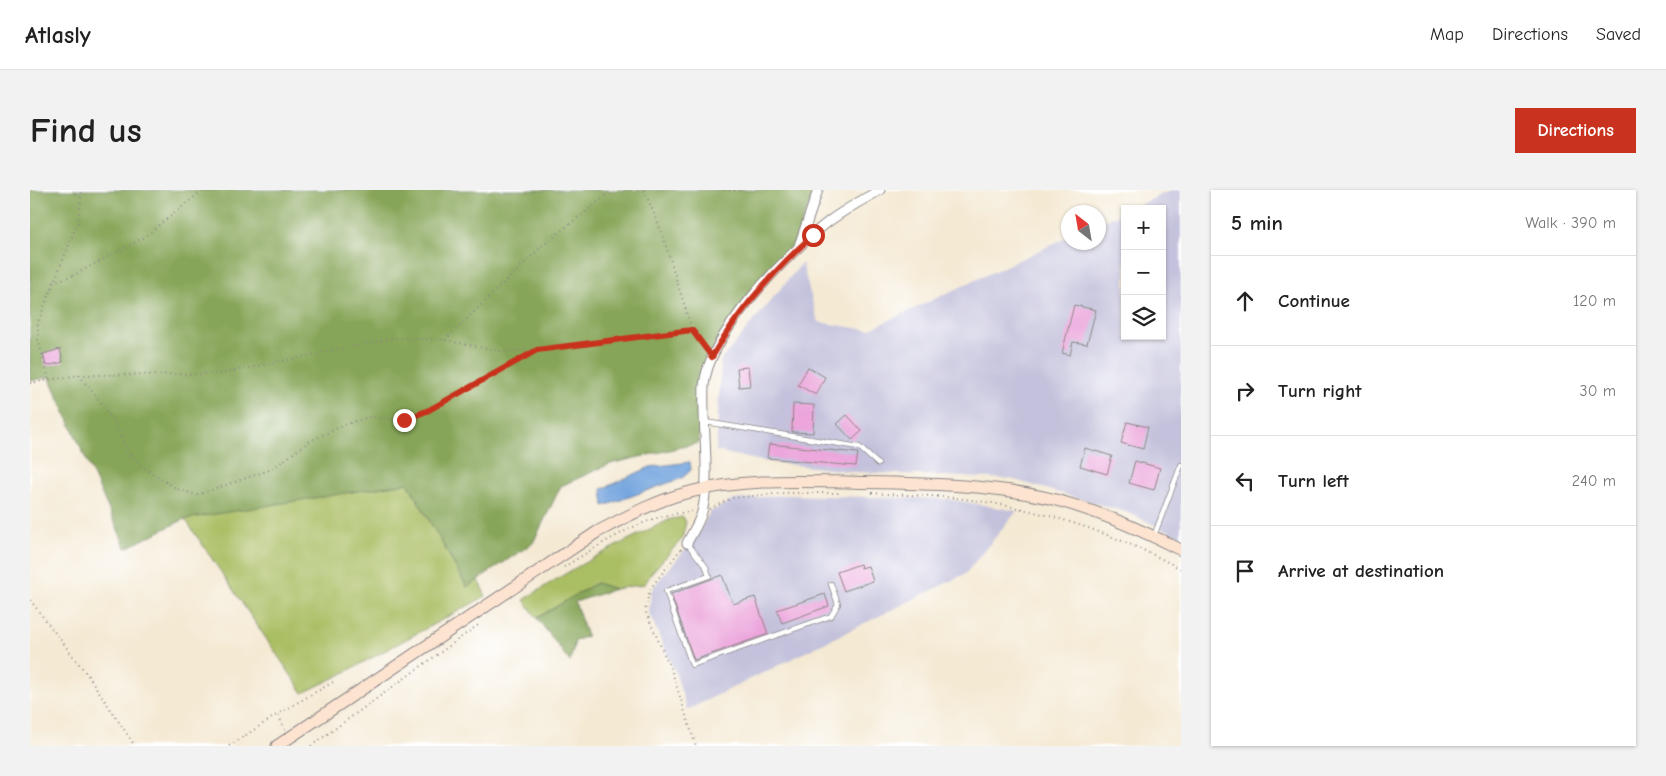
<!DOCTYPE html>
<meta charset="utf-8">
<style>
body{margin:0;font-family:"Comic Neue",sans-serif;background:#f2f2f2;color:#222}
.controls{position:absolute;right:15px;top:15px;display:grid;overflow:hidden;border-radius:0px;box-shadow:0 1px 4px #0004}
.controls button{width:45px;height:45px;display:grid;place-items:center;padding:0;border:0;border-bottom:1px solid #e0e0e0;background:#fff;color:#222;font:25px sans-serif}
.compass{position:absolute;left:1031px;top:15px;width:45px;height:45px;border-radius:50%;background:#fff;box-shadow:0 1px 4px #0004;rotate:329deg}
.stop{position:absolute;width:15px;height:15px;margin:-11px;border:4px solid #c8321e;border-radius:50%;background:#fff}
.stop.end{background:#c8321e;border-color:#fff;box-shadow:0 1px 5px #0008}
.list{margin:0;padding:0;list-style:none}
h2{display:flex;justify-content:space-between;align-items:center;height:65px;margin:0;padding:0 20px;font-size:21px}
h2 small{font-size:16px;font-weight:400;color:#767676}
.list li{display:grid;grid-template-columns:32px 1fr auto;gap:15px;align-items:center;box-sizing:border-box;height:90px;padding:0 20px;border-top:1px solid #e0e0e0}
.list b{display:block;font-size:19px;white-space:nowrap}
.list em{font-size:16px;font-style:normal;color:#767676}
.icon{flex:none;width:28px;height:28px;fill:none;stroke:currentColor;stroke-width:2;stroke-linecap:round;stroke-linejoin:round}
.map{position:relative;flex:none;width:1151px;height:556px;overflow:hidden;border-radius:0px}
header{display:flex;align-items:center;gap:30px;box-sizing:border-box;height:70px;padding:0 25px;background:#fff;border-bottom:1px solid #e0e0e0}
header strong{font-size:24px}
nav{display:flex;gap:28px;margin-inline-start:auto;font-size:18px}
.intro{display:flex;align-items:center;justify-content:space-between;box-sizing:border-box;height:120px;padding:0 30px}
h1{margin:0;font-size:35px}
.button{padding:12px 22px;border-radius:0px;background:#c8321e;color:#fff;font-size:18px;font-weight:700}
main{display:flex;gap:30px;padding:0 30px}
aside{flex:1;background:#fff;border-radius:0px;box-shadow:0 1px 4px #0004}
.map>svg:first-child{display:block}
.industrial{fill:#c3c1db}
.green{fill:#aabe63;stroke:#66704f}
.forest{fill:#87a559;stroke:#54644a}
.water{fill:#74a5de;stroke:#4b648c}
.building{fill:#eca6dc}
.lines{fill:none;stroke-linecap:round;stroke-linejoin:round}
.service-casing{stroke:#8b8687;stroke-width:6}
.minor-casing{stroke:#8b8687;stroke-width:11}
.secondary-casing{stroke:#8b8687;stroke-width:13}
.path{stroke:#8b8687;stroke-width:2;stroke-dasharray:1 4;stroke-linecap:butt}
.service{stroke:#fff;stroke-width:4.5}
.minor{stroke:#fff;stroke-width:9}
.secondary{stroke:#fde4d1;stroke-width:11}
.route{stroke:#c8321e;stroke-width:6}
</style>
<header>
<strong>Atlasly</strong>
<nav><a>Map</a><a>Directions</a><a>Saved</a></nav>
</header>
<div class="intro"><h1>Find us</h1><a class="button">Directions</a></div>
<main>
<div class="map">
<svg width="1151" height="556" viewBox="0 0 1151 556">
<rect width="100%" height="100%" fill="#fff"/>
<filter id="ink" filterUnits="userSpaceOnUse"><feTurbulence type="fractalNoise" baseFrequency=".02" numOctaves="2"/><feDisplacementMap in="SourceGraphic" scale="10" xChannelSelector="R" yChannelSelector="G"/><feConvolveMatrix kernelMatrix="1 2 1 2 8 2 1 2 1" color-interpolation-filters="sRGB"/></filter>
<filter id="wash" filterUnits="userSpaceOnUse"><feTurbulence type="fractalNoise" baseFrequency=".0096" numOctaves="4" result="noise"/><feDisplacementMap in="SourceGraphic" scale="20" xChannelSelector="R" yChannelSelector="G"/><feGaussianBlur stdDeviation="1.12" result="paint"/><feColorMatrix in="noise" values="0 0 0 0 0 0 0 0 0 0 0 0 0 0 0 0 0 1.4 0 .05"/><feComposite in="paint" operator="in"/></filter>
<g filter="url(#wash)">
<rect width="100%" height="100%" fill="#f4e9d3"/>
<path class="industrial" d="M 1141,0 L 1151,0 L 1151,347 L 1096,322 L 981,289 L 825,282 L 731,271 L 686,261 L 691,170 L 772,73 L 788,132 L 838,140 L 1038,47 L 1038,52 L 1068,52 L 1069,34 L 1095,21 L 1095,146 L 1132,146 L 1132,19 L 1101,19 Z
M 756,305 L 918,309 L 987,321 L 935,384 L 657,520 L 646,484 L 619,423 L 621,402 L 625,395 L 666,347 L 680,322 L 703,310 Z"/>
<path class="green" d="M 378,293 L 437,397 L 448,390 L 456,406 L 310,485 L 273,503 L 155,329 L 188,322 Z
M 653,327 L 656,332 L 652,349 L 622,382 L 615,394 L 585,399 L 566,393 L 507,428 L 494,410 C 541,378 590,353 641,329 Z"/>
<path class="forest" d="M 0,0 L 785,0 L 760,63 L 687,152 L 671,199 L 669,253 L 580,274 L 531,296 L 503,353 L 437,397 L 378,293 L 155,329 L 96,358 L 19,187 L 0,191 Z
M 566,393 L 585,399 L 545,412 L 557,446 L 545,451 L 540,472 L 507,428 Z"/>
<path class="water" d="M 660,272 L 661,280 L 652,288 L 574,316 L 572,299 L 620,277 Z"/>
<g id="blocks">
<path class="building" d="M 1044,115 L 1066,120 L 1057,154 L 1043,152 L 1040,165 L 1032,163 Z
M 30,159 L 33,172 L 16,176 L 13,164 Z
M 718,177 L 720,196 L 709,197 L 707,178 Z
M 778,177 L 795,187 L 786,205 L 768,195 Z
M 763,214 L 784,215 L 783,243 L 762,242 Z
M 817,225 L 832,241 L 822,250 L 807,234 Z
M 1097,232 L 1118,237 L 1113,259 L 1091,253 Z
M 739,254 L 828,263 L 826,276 L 737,268 Z
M 1055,258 L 1082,266 L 1077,284 L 1050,276 Z
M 1105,271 L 1130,278 L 1124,300 L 1099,293 Z
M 830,374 L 831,378 L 838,376 L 843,391 L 814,401 L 807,382 Z
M 692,385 L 703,414 L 725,407 L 738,444 L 664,470 L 641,404 Z
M 795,404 L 799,416 L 752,433 L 747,420 Z"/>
</g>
</g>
<g filter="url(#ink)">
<use href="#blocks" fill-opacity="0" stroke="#8b8687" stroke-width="1"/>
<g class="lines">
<g class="service-casing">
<path id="service" d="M 675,232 L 829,257 L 848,274
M 1124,346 L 1151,275
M 657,353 L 676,377 L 679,386 L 636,401 L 662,475 L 801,426 L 808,414 L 801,394"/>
</g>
<g class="minor-casing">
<path id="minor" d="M 769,56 L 788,0
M 657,353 C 662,343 669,333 672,322 C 681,288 672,234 674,196 C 678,144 758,63 798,32 C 814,20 832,10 850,0"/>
</g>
<g class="secondary-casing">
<path id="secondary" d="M 247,556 L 567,342 C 596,327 625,311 656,303 C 709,289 765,291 818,292 C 883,294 950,293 1014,307 C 1062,318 1107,338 1151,360"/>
</g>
<path class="path" d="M 614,0 L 632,43 L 662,140 L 678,161
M 694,0 L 710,0
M 23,92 L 44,85 L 113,48 L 173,0
M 415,150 L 512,56 L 583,0
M 49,185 L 73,215 L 88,239 L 97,262 L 111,276 L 147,299 L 167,305 L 242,279 L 280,251 L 314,235 L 338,227 L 373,230 L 399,221 L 505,160
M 19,189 L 8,150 L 8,132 L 48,32 L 52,0
M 0,193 L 49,185 L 189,184 L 364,148 L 414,150 L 469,161 L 507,160 L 662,140
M 842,303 C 866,305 891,305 915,307 C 997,314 1079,340 1151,379
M 680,319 L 702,308 L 755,303 L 810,303
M 651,359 L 620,399 L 615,420 L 642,482 L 666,556
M 534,377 C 573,353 616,323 663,322
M 0,410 L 59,487 L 105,556
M 255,540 L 248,524 L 303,492
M 199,556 L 248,524
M 281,556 L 451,433"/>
<use href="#service" class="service"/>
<use href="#minor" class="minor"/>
<use href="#secondary" class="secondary"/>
</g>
</g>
<g class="lines" filter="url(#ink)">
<path class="route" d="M 374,230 L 399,220 L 507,160 L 662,140 L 682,167 C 708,120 744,81 783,45"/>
</g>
</svg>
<div class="controls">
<button>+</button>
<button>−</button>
<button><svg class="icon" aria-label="layers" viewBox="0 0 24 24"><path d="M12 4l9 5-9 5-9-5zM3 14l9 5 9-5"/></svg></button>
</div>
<svg class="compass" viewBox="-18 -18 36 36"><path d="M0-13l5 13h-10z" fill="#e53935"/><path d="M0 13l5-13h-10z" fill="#767676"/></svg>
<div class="stop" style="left:783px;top:45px"></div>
<div class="stop end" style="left:374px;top:230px"></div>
</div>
<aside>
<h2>5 min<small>Walk · 390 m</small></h2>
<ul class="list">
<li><svg class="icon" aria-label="ahead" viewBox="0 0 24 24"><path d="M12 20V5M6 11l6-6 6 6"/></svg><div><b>Continue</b></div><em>120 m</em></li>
<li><svg class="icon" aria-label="right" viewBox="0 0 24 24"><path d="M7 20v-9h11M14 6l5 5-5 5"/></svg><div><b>Turn right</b></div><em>30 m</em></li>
<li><svg class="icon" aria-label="left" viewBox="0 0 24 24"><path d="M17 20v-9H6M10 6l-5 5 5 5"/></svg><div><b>Turn left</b></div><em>240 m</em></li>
<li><svg class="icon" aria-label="arrive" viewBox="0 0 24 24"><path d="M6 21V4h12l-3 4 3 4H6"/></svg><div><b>Arrive at destination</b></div></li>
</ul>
</aside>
</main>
